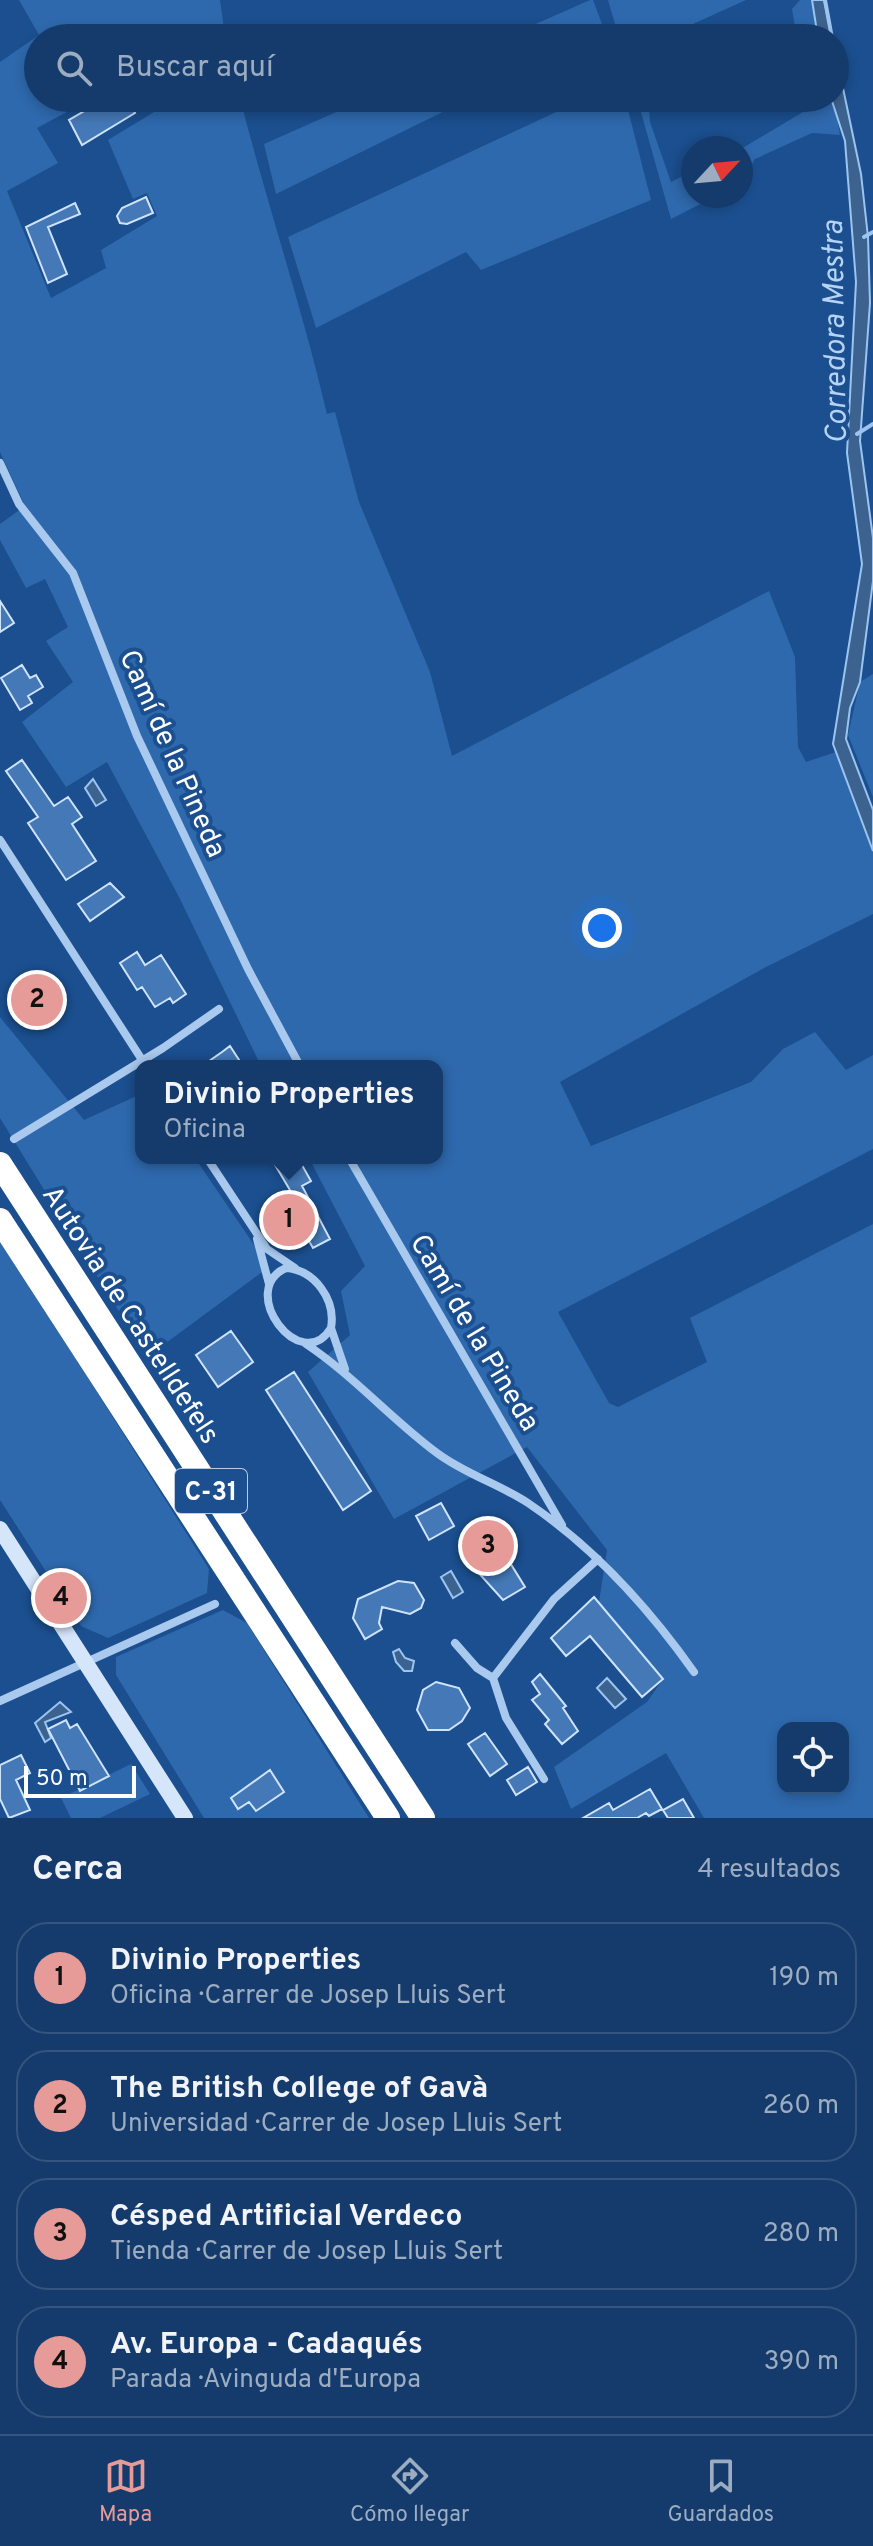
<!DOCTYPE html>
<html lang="es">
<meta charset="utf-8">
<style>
body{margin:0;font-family:Overpass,sans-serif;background:#214673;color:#f1f3f6}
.controls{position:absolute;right:24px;bottom:24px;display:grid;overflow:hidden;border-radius:16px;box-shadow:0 4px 12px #0003}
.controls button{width:72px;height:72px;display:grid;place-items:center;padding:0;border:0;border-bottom:2px solid #33557e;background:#143b6b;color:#f1f3f6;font:40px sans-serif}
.compass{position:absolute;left:681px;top:136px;width:72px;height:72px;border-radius:50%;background:#143b6b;box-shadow:0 4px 12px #0003;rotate:64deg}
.scale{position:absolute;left:24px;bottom:20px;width:112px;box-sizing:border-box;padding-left:8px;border:4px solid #fff;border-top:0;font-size:22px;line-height:28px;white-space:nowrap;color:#fff;-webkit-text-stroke:6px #1b4f8f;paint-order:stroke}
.you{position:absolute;left:602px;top:928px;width:28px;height:28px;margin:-20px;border:6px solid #fff;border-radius:50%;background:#1a73e8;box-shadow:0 0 0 12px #1a73e833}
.badge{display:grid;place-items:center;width:52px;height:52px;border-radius:50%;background:#e69b98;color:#111;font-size:26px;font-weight:700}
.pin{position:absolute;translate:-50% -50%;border:4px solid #fff;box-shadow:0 2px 8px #0006}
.popup{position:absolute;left:135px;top:1060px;width:308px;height:104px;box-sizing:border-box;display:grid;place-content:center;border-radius:16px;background:#143b6b;filter:drop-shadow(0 2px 6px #0005);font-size:26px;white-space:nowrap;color:#9dadc1}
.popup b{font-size:30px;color:#f1f3f6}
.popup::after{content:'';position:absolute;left:50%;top:100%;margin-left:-16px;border:16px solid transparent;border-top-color:#143b6b}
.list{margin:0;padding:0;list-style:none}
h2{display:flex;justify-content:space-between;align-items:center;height:104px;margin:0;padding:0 32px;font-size:34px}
h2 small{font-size:26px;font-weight:400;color:#9dadc1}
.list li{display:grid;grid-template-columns:52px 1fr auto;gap:24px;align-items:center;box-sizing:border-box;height:112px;margin:0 16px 16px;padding:0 16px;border:2px solid #33557e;border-radius:32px}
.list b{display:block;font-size:30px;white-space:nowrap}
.list p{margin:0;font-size:26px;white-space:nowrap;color:#9dadc1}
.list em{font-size:26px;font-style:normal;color:#9dadc1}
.icon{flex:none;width:44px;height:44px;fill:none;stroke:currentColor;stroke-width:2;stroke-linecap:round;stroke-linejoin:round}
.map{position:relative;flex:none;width:873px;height:1818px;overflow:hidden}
.search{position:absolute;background:#143b6b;box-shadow:0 4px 12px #0003;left:24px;right:24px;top:24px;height:88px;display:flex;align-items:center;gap:20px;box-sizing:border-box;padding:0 28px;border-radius:44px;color:#9dadc1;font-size:30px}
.sheet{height:616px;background:#143b6b}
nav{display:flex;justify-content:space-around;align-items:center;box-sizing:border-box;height:112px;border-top:2px solid #33557e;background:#143b6b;font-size:22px;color:#9dadc1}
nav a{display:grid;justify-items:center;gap:4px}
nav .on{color:#e69b98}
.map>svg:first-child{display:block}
.green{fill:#2e69ad;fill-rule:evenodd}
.water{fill:#3c6290;stroke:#9cc4f0;stroke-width:2}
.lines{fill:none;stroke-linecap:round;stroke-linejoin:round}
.stream{stroke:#9cc4f0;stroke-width:4}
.building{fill:#4478b7;stroke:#cfe3fa;stroke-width:2}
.street{stroke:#a9c9ee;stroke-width:8}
.secondary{stroke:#d6e6fa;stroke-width:16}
.highway{stroke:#fff;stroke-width:24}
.labels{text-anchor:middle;stroke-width:8;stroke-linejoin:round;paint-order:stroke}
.shield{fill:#1b4f8f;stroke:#bbcadd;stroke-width:2}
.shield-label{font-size:26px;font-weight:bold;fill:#fff}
.street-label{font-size:28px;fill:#fff;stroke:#1b4f8f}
.water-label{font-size:30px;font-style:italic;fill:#b5d3f5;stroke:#1b4f8f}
</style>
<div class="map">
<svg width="873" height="1818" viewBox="0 0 873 1818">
<rect width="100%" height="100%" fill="#1b4f8f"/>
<path class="green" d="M 19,0 L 220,0 L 224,29 L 206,38 L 38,38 L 38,98 L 93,98 L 37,128 L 58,163 L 7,191 L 51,298 L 106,268 L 101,250 L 157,216 L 147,193 L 133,199 L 108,140 L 177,98 L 240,98 C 267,204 302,307 327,414 L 335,412 L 359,502 L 430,672 L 452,756 L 769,591 L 795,657 L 798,747 L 806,762 L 836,752 L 873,851 L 873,914 L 766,967 L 560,1082 L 591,1146 L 751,1082 L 783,1049 L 815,1032 L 846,1070 L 873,1055 L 873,1149 L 558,1312 L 609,1403 L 618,1407 L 707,1362 L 690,1318 L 873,1224 L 873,1818 L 704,1818 L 666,1753 L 571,1809 L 554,1767 L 647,1702 L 663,1679 L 599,1602 L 607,1550 L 527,1447 L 394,1519 L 308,1372 L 350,1335 L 341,1291 L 365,1266 L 309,1158 L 437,1158 L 437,1066 L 261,1066 L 179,897 L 107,762 L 66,787 L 22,722 L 73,682 L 46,641 L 68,627 L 45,579 L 26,588 L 0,540 L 0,524 L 25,506 L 0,452 L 0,62 L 39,35 ZM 783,1728 L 843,1728 L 843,1788 L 783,1788 Z
M 590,0 L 593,0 L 605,32 L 593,38 L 504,38 Z
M 608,0 L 746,0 L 662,38 L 619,38 Z
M 800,0 L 814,0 L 825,38 L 797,38 L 792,9 Z
M 368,98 L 471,98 L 276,194 L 264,144 Z
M 586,98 L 625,98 L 651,200 L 481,270 L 466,252 L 316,328 L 288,237 Z
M 637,98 L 648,98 L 650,122 L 671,182 L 693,171 L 693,196 L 716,196 L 671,219 Z
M 807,98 L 834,98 L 840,135 L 812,133 L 755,159 L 741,183 L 741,149 L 808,109 Z
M 873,674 L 873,797 L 848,735 L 860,682 Z
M 0,1017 L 84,1120 L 141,1094 L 141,1158 L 195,1158 L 269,1267 L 147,1357 L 0,1118 Z
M 0,1239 L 209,1569 L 207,1593 L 108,1638 L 81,1626 L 0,1500 Z
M 223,1610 L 247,1623 L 369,1818 L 204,1818 L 116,1675 L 116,1657 Z
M 131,1764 L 150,1794 L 100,1818 L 71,1818 L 61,1798 Z"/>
<path class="water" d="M 812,0 L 824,0 L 832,38 L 818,38 Z
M 835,50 L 861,174 L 868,237 L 870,303 L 860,441 L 873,538 L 873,581 L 860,682 L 850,708 L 846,739 L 873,810 L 873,851 L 833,744 L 862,564 L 847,453 L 856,282 L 845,141 L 831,98 L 835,98 Z
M 93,779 L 106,800 L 96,806 L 85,788 Z
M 451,1571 L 463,1592 L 453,1598 L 441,1577 Z
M 399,1649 L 405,1658 L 414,1661 L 412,1671 L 404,1671 L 396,1662 L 393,1652 Z
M 607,1678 L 626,1699 L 615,1708 L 597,1688 Z
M 60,1702 L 71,1712 L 45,1722 L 51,1738 L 45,1742 L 35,1723 Z"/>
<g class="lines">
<path class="stream" d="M 825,0 L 832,38
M 864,237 L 873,232
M 857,434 L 873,424"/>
</g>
<path class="building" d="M 107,98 L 126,98 L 135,113 L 82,145 L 69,120 Z
M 146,197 L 153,213 L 127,224 L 120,223 L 117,216 L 122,208 Z
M 75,203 L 80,214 L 48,227 L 67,274 L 48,283 L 26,227 Z
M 0,601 L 14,623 L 0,632 Z
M 22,665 L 30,678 L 36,675 L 43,687 L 28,696 L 32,703 L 20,710 L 1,678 Z
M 22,760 L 54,806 L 68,797 L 82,817 L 72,824 L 96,861 L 66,880 L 28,823 L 38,817 L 6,771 Z
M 110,883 L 124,897 L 90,921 L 78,904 Z
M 137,952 L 145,965 L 161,955 L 186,994 L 173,1003 L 170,998 L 155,1007 L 142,987 L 137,990 L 120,963 Z
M 230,1046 L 243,1066 L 202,1066 L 222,1052 Z
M 271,1158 L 298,1158 L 311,1181 L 302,1186 L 330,1239 L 313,1248 L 298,1222 L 288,1227 L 282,1217 L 300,1207 Z
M 231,1331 L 253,1362 L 218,1387 L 196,1355 Z
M 294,1372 L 371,1491 L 343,1510 L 266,1390 Z
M 441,1503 L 454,1526 L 429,1540 L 416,1516 Z
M 490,1541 L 504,1553 L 525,1587 L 503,1600 L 475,1569 L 478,1567 L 471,1558 Z
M 398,1581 L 414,1583 L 424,1600 L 421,1608 L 410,1614 L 382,1607 L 379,1623 L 382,1629 L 365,1639 L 353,1618 L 358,1599 Z
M 594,1597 L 663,1679 L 642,1697 L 590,1636 L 566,1656 L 551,1638 Z
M 540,1674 L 566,1706 L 563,1708 L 578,1731 L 562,1744 L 545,1724 L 549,1720 L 532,1700 L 540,1694 L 532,1682 Z
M 436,1682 L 459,1688 L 470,1708 L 462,1721 L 449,1730 L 428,1730 L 417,1710 L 423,1690 Z
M 66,1720 L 70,1728 L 77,1724 L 109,1776 L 80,1791 L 48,1729 Z
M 485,1733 L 507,1764 L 490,1776 L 468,1744 Z
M 21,1755 L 30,1773 L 16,1780 L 30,1810 L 9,1818 L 0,1799 L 0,1765 Z
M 528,1767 L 537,1782 L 516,1795 L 507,1780 Z
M 270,1770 L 284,1792 L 256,1811 L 249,1802 L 238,1809 L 231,1798 Z
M 650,1789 L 662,1809 L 649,1816 L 646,1813 L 637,1818 L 583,1818 L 609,1803 L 613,1810 Z
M 683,1799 L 694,1818 L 668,1818 L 663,1810 Z"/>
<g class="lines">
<path class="street" d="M 0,463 L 19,504 L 73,573 L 137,736 L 248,969 L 300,1066
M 0,840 L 146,1066
M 14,1139 L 163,1048 L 219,1009
M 207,1158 L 267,1249 L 295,1268
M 349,1158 L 562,1525
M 257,1239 L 269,1284
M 286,1268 C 315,1270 336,1300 331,1328 C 301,1377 236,1290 286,1268 Z
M 331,1328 L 345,1369
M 306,1344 C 354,1376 391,1419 437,1453 C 465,1474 499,1484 528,1503 C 595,1548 648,1607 694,1672
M 455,1643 L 477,1668 L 493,1678 L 506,1718 L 544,1779
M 493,1678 L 554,1599 L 598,1559
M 0,1701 L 215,1604"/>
<path class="secondary" d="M 0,1529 L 185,1818"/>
<path class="highway" d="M 0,1164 L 423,1818
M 0,1220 L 388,1818"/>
</g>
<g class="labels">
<rect class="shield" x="175" y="1469" width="72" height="44" rx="6"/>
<g class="shield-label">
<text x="211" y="1500">C-31</text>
</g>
<g class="street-label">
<text transform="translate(174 753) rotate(66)" y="10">Camí de la Pineda</text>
<text transform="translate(132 1314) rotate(57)" y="10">Autovia de Castelldefels</text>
<text transform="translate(476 1332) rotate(59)" y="10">Camí de la Pineda</text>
</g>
<g class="water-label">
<text transform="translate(834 332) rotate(-91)" y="10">Corredora Mestra</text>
</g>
</g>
</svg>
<div class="controls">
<button><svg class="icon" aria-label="locate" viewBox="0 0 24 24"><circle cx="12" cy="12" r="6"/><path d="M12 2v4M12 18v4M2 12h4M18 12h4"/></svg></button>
</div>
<svg class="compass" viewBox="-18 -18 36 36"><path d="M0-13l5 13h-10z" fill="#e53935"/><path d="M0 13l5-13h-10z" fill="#9dadc1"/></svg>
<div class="scale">50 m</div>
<div class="you"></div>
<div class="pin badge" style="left:289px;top:1220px">1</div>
<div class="popup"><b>Divinio Properties</b>Oficina</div>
<div class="pin badge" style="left:37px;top:1000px">2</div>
<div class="pin badge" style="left:488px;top:1546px">3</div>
<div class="pin badge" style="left:61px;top:1598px">4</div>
<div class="search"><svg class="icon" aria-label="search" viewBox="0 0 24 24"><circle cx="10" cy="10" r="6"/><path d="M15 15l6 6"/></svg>Buscar aquí</div>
</div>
<section class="sheet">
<h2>Cerca<small>4 resultados</small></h2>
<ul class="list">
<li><span class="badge">1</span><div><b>Divinio Properties</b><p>Oficina · Carrer de Josep Lluis Sert</p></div><em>190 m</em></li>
<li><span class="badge">2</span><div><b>The British College of Gavà</b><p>Universidad · Carrer de Josep Lluis Sert</p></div><em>260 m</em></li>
<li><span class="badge">3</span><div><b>Césped Artificial Verdeco</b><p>Tienda · Carrer de Josep Lluis Sert</p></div><em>280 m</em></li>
<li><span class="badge">4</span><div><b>Av. Europa - Cadaqués</b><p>Parada · Avinguda d'Europa</p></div><em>390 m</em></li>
</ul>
</section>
<nav>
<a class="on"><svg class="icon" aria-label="map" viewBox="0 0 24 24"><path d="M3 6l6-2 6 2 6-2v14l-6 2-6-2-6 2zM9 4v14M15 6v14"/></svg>Mapa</a>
<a><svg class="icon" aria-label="directions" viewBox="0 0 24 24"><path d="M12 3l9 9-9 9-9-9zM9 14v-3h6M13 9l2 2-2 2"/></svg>Cómo llegar</a>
<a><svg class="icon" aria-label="saved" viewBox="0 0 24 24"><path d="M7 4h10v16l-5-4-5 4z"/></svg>Guardados</a>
</nav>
